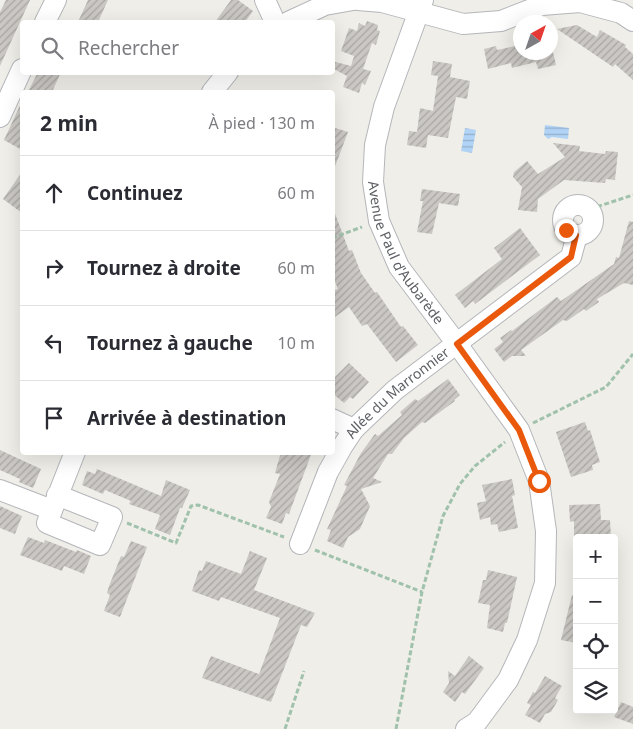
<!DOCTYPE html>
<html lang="fr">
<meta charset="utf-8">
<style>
body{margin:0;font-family:"Noto Sans",sans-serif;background:#f7f7f7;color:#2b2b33}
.controls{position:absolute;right:15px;bottom:15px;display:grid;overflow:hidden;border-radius:5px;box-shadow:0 5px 20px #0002}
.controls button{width:45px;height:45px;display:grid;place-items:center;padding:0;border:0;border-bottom:1px solid #e1e1e2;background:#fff;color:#2b2b33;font:25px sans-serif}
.compass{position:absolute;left:513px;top:15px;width:45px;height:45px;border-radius:50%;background:#fff;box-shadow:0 5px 20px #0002;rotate:40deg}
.stop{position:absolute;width:15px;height:15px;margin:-11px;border:4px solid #ea580c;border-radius:50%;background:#fff}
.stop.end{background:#ea580c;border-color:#fff;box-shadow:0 1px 5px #0008}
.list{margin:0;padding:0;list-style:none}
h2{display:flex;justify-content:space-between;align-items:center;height:65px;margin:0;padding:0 20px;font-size:21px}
h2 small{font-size:16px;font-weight:400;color:#7c7c81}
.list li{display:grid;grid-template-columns:32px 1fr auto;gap:15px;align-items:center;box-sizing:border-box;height:75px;padding:0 20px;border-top:1px solid #e1e1e2}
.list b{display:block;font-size:19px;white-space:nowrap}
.list em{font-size:16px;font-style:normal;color:#7c7c81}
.icon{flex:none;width:28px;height:28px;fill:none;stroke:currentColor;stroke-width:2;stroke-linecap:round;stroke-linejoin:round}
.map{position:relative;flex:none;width:633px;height:729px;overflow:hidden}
.search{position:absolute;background:#fff;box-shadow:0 5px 20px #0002;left:20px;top:20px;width:315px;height:55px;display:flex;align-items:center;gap:12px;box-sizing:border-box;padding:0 18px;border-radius:5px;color:#7c7c81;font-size:19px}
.panel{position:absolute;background:#fff;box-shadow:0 5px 20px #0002;left:20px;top:90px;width:315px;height:365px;border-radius:5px}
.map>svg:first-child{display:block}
.water{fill:url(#water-rules)}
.building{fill:url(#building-hatch)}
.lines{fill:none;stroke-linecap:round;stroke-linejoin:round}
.street-casing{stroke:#b4b6ba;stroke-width:22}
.path{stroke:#a0c2ac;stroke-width:3;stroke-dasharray:5 2.5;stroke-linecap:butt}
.street{stroke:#fff;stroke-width:20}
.route{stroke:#ea580c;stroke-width:6}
.labels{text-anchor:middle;stroke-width:4;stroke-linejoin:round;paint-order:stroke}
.street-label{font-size:14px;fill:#5f6166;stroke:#fff}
</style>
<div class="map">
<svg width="633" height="729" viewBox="0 0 633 729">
<defs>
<pattern id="water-rules" width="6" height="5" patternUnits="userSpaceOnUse" patternTransform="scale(1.25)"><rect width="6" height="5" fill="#b1d3f6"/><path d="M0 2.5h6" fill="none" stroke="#93afcb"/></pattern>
<pattern id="building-hatch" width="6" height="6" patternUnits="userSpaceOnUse" patternTransform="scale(1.25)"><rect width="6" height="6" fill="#cbc8c4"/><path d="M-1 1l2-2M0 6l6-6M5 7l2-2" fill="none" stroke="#a8a6a3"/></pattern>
</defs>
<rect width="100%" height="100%" fill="#efeee8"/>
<path class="water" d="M 545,125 L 569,128 L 568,139 L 552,137 L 548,139 L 544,135 Z
M 465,128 L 476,130 L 472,153 L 461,151 Z"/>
<path class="building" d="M 6,0 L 30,0 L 0,66 L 0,12 Z
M 88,0 L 108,0 L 98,22 L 78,22 Z
M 231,0 L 238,0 L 253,11 L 245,22 L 215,22 Z
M 367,21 L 378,25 L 377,30 L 380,31 L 376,45 L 372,43 L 363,69 L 371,71 L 365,85 L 362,83 L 359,93 L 343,87 L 347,76 L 332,68 L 332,61 L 351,66 L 354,56 L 341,51 L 349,28 L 357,31 L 359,23 L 365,26 Z
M 577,25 L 597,37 L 600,30 L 626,45 L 625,47 L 633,54 L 633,80 L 615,64 L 613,67 L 557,29 Z
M 520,45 L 520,52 L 553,52 L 556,65 L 538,69 L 536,62 L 512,68 L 511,63 L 488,69 L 484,49 L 496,46 L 497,50 Z
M 433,61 L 452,64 L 450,77 L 470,81 L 467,99 L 456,97 L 448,138 L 428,135 L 426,148 L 407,145 L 409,131 L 417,132 L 420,108 L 433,111 L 438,76 L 431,75 Z
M 38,72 L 61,72 L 52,92 L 28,92 Z
M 22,101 L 22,150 L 4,140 Z
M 332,127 L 348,132 L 334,169 L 332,169 Z
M 553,143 L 580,146 L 579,151 L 605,154 L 606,151 L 618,152 L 615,180 L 606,179 L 605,183 L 564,180 L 538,199 L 537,212 L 518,210 L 522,187 L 513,177 L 514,172 L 527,161 L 538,174 L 565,157 Z
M 22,172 L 22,213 L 3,199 Z
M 422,189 L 460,194 L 458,206 L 439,203 L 432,234 L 417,232 L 423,201 L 420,201 Z
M 332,211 L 334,211 L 349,251 L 352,250 L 361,273 L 375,293 L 377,292 L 401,327 L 403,326 L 418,345 L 396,362 L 367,324 L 362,326 L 349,307 L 332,319 L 332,291 L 338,289 L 332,274 Z
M 629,221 L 633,222 L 633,285 L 624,283 L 597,299 L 599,302 L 586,311 L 584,309 L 567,321 L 563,320 L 521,350 L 526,356 L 512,356 L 504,362 L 494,349 L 503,342 L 500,338 L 511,330 L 512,331 L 557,297 L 561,301 L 614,264 L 616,257 L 619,258 Z
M 520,228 L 540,255 L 475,304 L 473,301 L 465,308 L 455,295 L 502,259 L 494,248 Z
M 349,363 L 369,382 L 353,399 L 350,397 L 344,403 L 332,393 L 332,380 Z
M 448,379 L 460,395 L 454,400 L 455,401 L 425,423 L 422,422 L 404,438 L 392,454 L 388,454 L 373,478 L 382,482 L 361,489 L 370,506 L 360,529 L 348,537 L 343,548 L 327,541 L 331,530 L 327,529 L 347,486 L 344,485 L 361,453 L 375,434 L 378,436 L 402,415 L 400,412 L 415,399 L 418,401 Z
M 585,422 L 588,431 L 590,430 L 600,462 L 592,465 L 593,470 L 571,477 L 556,432 Z
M 0,450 L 41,469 L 33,488 L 19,482 L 20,479 L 0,470 Z
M 281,452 L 312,452 L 289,514 L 286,513 L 282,524 L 266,518 L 271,507 L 269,502 L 280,474 L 275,473 Z
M 97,469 L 161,496 L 166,480 L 190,490 L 182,508 L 180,508 L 170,535 L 155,529 L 160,515 L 129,504 L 131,501 L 105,490 L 103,494 L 82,485 L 87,471 L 95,474 Z
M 512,479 L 515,495 L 512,496 L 518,528 L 499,532 L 497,524 L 491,525 L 490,517 L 480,520 L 477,503 L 486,501 L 482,485 Z
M 600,504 L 601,520 L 610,520 L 611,537 L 574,538 L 574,521 L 570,522 L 569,505 Z
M 0,506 L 22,516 L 15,534 L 0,528 Z
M 28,537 L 44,543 L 45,540 L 76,552 L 77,550 L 91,556 L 84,574 L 64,566 L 62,571 L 20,555 Z
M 131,541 L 147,547 L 120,617 L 104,611 L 110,595 L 107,593 L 109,586 L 121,556 L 124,557 Z
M 250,551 L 267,558 L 254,590 L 315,613 L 307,627 L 301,625 L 271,702 L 202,678 L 211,656 L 259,674 L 280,618 L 221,597 L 219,601 L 192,591 L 199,570 L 202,571 L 206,561 L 241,574 Z
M 488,570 L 517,577 L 507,623 L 505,623 L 503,632 L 487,628 L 490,605 L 478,603 L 483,580 L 486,580 Z
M 572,595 L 577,595 L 577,643 L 561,640 Z
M 469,656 L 484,668 L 465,694 L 462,692 L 455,702 L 443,692 L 449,683 L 448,671 L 455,676 Z
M 545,676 L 562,686 L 555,698 L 558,700 L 551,712 L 545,714 L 540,723 L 525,715 L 531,705 L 527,703 L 533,692 L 535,693 Z
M 621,702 L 633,707 L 633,724 L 614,717 Z"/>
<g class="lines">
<g class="street-casing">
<g id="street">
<path d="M 265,0 L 275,22"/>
<path d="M 358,0 L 382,2 L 463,24 L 501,21 L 542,5 L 580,2 L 621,13 L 633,21"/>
<path id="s1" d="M 423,0 L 384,107 L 375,145 L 373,182 L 379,221 L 399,267 L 457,344 L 519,430 L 539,481 L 546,531 L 545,583 L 527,640 L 508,680 L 477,722 L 466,729"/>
<path d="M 45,22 L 56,0"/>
<path d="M 288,22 L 325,5 L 353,0"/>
<path d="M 212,92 L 228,72"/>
<path d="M 0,117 L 22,69"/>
<circle cx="578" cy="220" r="15"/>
<path d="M 332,419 L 354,429"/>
<path d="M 0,490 L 52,510"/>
<path d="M 57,495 L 112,517 L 100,545 L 47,523 L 75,452"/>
<path id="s2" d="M 300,544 L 328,472 L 342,447 L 354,429 L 395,390 L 571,257 L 577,235"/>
</g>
</g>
<path class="path" d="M 590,209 L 633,195
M 332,238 L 362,227
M 533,423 L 606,387 L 633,354
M 127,523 L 176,543 L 191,506 L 198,505 L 284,537
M 315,550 L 422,592
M 285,729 L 304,671
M 396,729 L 422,592 L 443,516 L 460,484 L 475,466 L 505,442"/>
<use href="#street" class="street"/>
</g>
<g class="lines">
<path class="route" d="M 539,481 L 519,430 L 457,344 L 571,257 L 576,235 L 566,230"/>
</g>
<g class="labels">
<g class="street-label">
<text dy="5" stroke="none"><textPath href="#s1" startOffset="269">Avenue Paul d'Aubarède</textPath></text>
<text dy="5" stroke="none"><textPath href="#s2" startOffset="184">Allée du Marronnier</textPath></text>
</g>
</g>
</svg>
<div class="controls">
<button>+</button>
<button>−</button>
<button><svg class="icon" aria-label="locate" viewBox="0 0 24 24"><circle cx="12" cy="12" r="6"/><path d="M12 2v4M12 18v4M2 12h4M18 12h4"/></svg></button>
<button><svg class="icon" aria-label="layers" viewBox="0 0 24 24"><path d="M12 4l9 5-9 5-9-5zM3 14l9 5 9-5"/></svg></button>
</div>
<svg class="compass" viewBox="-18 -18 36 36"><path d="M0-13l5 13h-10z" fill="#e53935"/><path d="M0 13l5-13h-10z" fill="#7c7c81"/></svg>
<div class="stop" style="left:539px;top:481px"></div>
<div class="stop end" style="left:566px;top:230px"></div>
<div class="search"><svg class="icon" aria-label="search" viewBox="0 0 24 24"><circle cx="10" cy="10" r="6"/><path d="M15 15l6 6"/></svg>Rechercher</div>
<section class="panel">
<h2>2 min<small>À pied · 130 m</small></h2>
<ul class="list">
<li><svg class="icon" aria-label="ahead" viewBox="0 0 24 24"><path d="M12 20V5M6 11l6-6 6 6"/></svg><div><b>Continuez</b></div><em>60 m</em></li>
<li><svg class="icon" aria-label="right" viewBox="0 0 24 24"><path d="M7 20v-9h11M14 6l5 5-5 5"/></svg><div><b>Tournez à droite</b></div><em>60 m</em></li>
<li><svg class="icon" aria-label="left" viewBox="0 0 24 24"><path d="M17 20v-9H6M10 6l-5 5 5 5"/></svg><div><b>Tournez à gauche</b></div><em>10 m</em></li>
<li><svg class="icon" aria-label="arrive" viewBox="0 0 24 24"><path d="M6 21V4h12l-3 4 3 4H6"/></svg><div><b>Arrivée à destination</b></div></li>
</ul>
</section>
</div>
